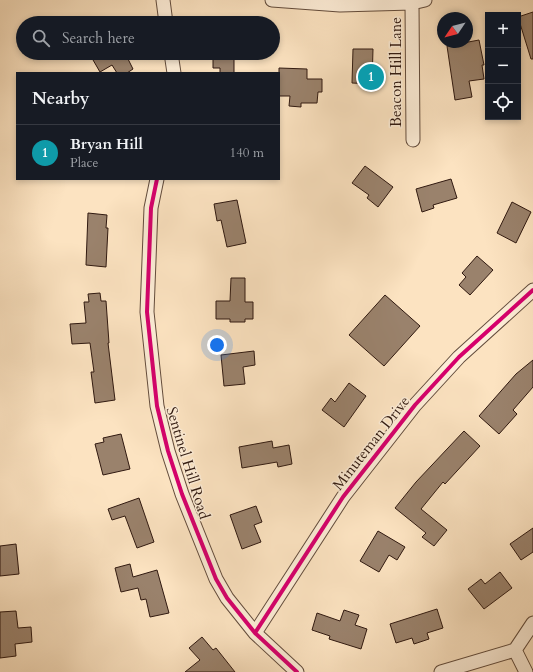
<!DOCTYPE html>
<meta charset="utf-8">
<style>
body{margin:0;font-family:Cardo,serif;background:#20242c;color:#f1f3f6}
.controls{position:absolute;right:12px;top:12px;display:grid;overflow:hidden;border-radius:0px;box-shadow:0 2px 6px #0003}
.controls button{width:36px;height:36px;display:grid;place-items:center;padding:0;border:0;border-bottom:1px solid #363941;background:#171b24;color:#f1f3f6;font:20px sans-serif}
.compass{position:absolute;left:437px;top:12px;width:36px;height:36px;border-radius:50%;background:#171b24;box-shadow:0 2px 6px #0003;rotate:235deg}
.you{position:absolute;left:217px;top:345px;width:14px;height:14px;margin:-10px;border:3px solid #fff;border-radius:50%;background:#1a73e8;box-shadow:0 0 0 6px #1a73e833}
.badge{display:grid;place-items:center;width:26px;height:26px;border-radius:50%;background:#db2777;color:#fff;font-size:13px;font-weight:700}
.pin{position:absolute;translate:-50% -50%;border:2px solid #fff;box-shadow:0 1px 4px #0006}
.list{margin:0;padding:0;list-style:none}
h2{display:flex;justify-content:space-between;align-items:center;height:52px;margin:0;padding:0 16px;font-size:17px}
h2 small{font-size:13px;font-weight:400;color:#9ea1a6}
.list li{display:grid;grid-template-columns:26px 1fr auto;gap:12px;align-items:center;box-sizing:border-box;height:56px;padding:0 16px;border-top:1px solid #363941}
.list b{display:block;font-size:15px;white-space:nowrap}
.list p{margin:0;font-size:13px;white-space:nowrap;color:#9ea1a6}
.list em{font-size:13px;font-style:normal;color:#9ea1a6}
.icon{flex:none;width:22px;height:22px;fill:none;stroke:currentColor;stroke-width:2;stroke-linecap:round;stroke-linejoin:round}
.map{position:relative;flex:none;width:533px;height:672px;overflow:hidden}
.search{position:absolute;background:#171b24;box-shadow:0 2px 6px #0003;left:16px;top:16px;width:264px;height:44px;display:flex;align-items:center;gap:10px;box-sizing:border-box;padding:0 14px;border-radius:22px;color:#9ea1a6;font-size:15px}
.panel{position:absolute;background:#171b24;box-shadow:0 2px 6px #0003;left:16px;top:72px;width:264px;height:108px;border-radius:0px}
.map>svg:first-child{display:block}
.building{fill:#9a826c;stroke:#301910}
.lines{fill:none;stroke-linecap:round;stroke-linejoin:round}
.minor-casing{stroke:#634c3c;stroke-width:15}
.minor{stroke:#fdedd7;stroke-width:13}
.cycleway-casing{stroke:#fdedd7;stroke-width:6}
.cycleway{stroke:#d6006c;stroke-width:4}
.labels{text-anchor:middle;stroke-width:3;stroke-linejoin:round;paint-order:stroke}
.street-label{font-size:15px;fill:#301910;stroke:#fdedd7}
</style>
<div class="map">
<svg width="533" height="672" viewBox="0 0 533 672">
<rect width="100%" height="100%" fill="#fce3c1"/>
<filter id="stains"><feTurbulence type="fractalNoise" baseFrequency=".005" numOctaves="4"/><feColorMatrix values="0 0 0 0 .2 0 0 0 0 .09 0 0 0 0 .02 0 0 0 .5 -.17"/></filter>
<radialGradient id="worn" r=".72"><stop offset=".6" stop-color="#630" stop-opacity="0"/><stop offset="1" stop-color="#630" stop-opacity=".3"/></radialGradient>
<path class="building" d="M 533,12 L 533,59 L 531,59 L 518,17 Z
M 479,40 L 484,65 L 482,65 L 484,79 L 469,81 L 472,97 L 455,100 L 447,46 Z
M 353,49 L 373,49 L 372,84 L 352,83 Z
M 89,53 L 134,53 L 127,57 L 133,69 L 127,73 L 117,73 L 112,65 L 100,72 Z
M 213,53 L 234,53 L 234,73 L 220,73 L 220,68 L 213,68 Z
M 279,68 L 307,69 L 307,79 L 322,79 L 322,92 L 318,92 L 317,103 L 301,103 L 301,107 L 289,106 L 290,96 L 279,96 Z
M 365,166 L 393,187 L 378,207 L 367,198 L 369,195 L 352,183 Z
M 451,179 L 457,198 L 433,205 L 434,208 L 422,212 L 416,189 Z
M 237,200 L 246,243 L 227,247 L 221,220 L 217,221 L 214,204 Z
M 512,202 L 531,212 L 516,243 L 497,233 Z
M 88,213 L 107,215 L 106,228 L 108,228 L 106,267 L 86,265 Z
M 477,256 L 493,270 L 470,295 L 459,285 L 466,277 L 462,273 Z
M 231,278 L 245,278 L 245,302 L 253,302 L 253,319 L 245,319 L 245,322 L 230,322 L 230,319 L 216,319 L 216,301 L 230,301 Z
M 100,293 L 101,301 L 106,301 L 109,343 L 108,343 L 115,400 L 95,403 L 91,372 L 94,372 L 90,343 L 72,344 L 70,324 L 86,323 L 84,302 L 89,302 L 88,294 Z
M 385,295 L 420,326 L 384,366 L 349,335 Z
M 254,351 L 255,365 L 243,367 L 245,384 L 224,386 L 221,355 Z
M 533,360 L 533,387 L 513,410 L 517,414 L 499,434 L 479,416 L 516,374 Z
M 349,383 L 366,396 L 344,427 L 322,410 L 331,398 L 335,402 Z
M 464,431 L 480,446 L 445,484 L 443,482 L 421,509 L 447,530 L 434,546 L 422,537 L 426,533 L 395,508 L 416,482 Z
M 121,434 L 130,469 L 103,475 L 95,444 L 104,442 L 103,438 Z
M 272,441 L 273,448 L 289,445 L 292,464 L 278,467 L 277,462 L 242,468 L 239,447 Z
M 139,498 L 154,542 L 137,548 L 125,516 L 112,520 L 108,509 Z
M 256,506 L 262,522 L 254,525 L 261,542 L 242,549 L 230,515 Z
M 533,528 L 533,552 L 521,560 L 510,544 Z
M 378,531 L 405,547 L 397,560 L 389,555 L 379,572 L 360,561 Z
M 16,544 L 19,574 L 0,576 L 0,546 Z
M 130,564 L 133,577 L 157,570 L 169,613 L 150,617 L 146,599 L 141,600 L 138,588 L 121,592 L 115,568 Z
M 500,572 L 512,588 L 484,609 L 468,589 L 481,579 L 485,584 Z
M 437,609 L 443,628 L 427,633 L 429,639 L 414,644 L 412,638 L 396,643 L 390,624 Z
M 344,610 L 359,615 L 355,625 L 367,629 L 361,649 L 329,639 L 330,636 L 312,630 L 317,613 L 340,621 Z
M 16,611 L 18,628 L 31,627 L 32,642 L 15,644 L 16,656 L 0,658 L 0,612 Z
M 202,637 L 213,650 L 216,648 L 235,672 L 185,672 L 200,660 L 189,648 Z"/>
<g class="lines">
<g class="minor-casing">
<path id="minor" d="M 163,0 L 166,23
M 272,0 L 340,5 L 412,3 L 425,0
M 412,3 L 413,140
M 171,53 L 174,73
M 157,179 L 151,208 L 147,312 L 157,406 L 168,451 L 182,494 L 216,579 L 227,598 L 255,633 L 297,672
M 255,633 L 343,497 L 415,405 L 459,357 L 533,290
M 441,672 L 515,650
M 526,672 L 515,650 L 533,623"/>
</g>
<use href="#minor" class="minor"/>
<g class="cycleway-casing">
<path id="cycleway" d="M 157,179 L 151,208 L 147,312 L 157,406 L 168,451 L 182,494 L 216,579 L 227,598 L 255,633 L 297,672
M 255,633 L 343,497 L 415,405 L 459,357 L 533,290"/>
</g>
<use href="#cycleway" class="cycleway"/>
</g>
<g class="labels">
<g class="street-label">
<text transform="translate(396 72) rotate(-90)" y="5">Beacon Hill Lane</text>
<text transform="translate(371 443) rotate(-52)" y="5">Minuteman Drive</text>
<text transform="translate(188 463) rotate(73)" y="5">Sentinel Hill Road</text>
</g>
</g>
<rect width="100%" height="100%" filter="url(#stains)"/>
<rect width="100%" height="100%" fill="url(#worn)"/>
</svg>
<div class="controls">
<button>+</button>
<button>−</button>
<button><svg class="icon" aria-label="locate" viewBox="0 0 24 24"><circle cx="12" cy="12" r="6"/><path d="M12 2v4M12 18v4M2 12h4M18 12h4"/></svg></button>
</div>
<svg class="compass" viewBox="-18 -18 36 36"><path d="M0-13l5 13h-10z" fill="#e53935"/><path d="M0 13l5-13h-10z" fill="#9ea1a6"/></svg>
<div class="you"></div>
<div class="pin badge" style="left:371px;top:77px;background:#0f9aa8">1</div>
<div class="search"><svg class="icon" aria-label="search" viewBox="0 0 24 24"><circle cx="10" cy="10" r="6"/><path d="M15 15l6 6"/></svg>Search here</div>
<section class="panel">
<h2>Nearby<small></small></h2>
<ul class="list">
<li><span class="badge" style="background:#0f9aa8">1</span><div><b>Bryan Hill</b><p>Place</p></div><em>140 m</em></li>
</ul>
</section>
</div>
